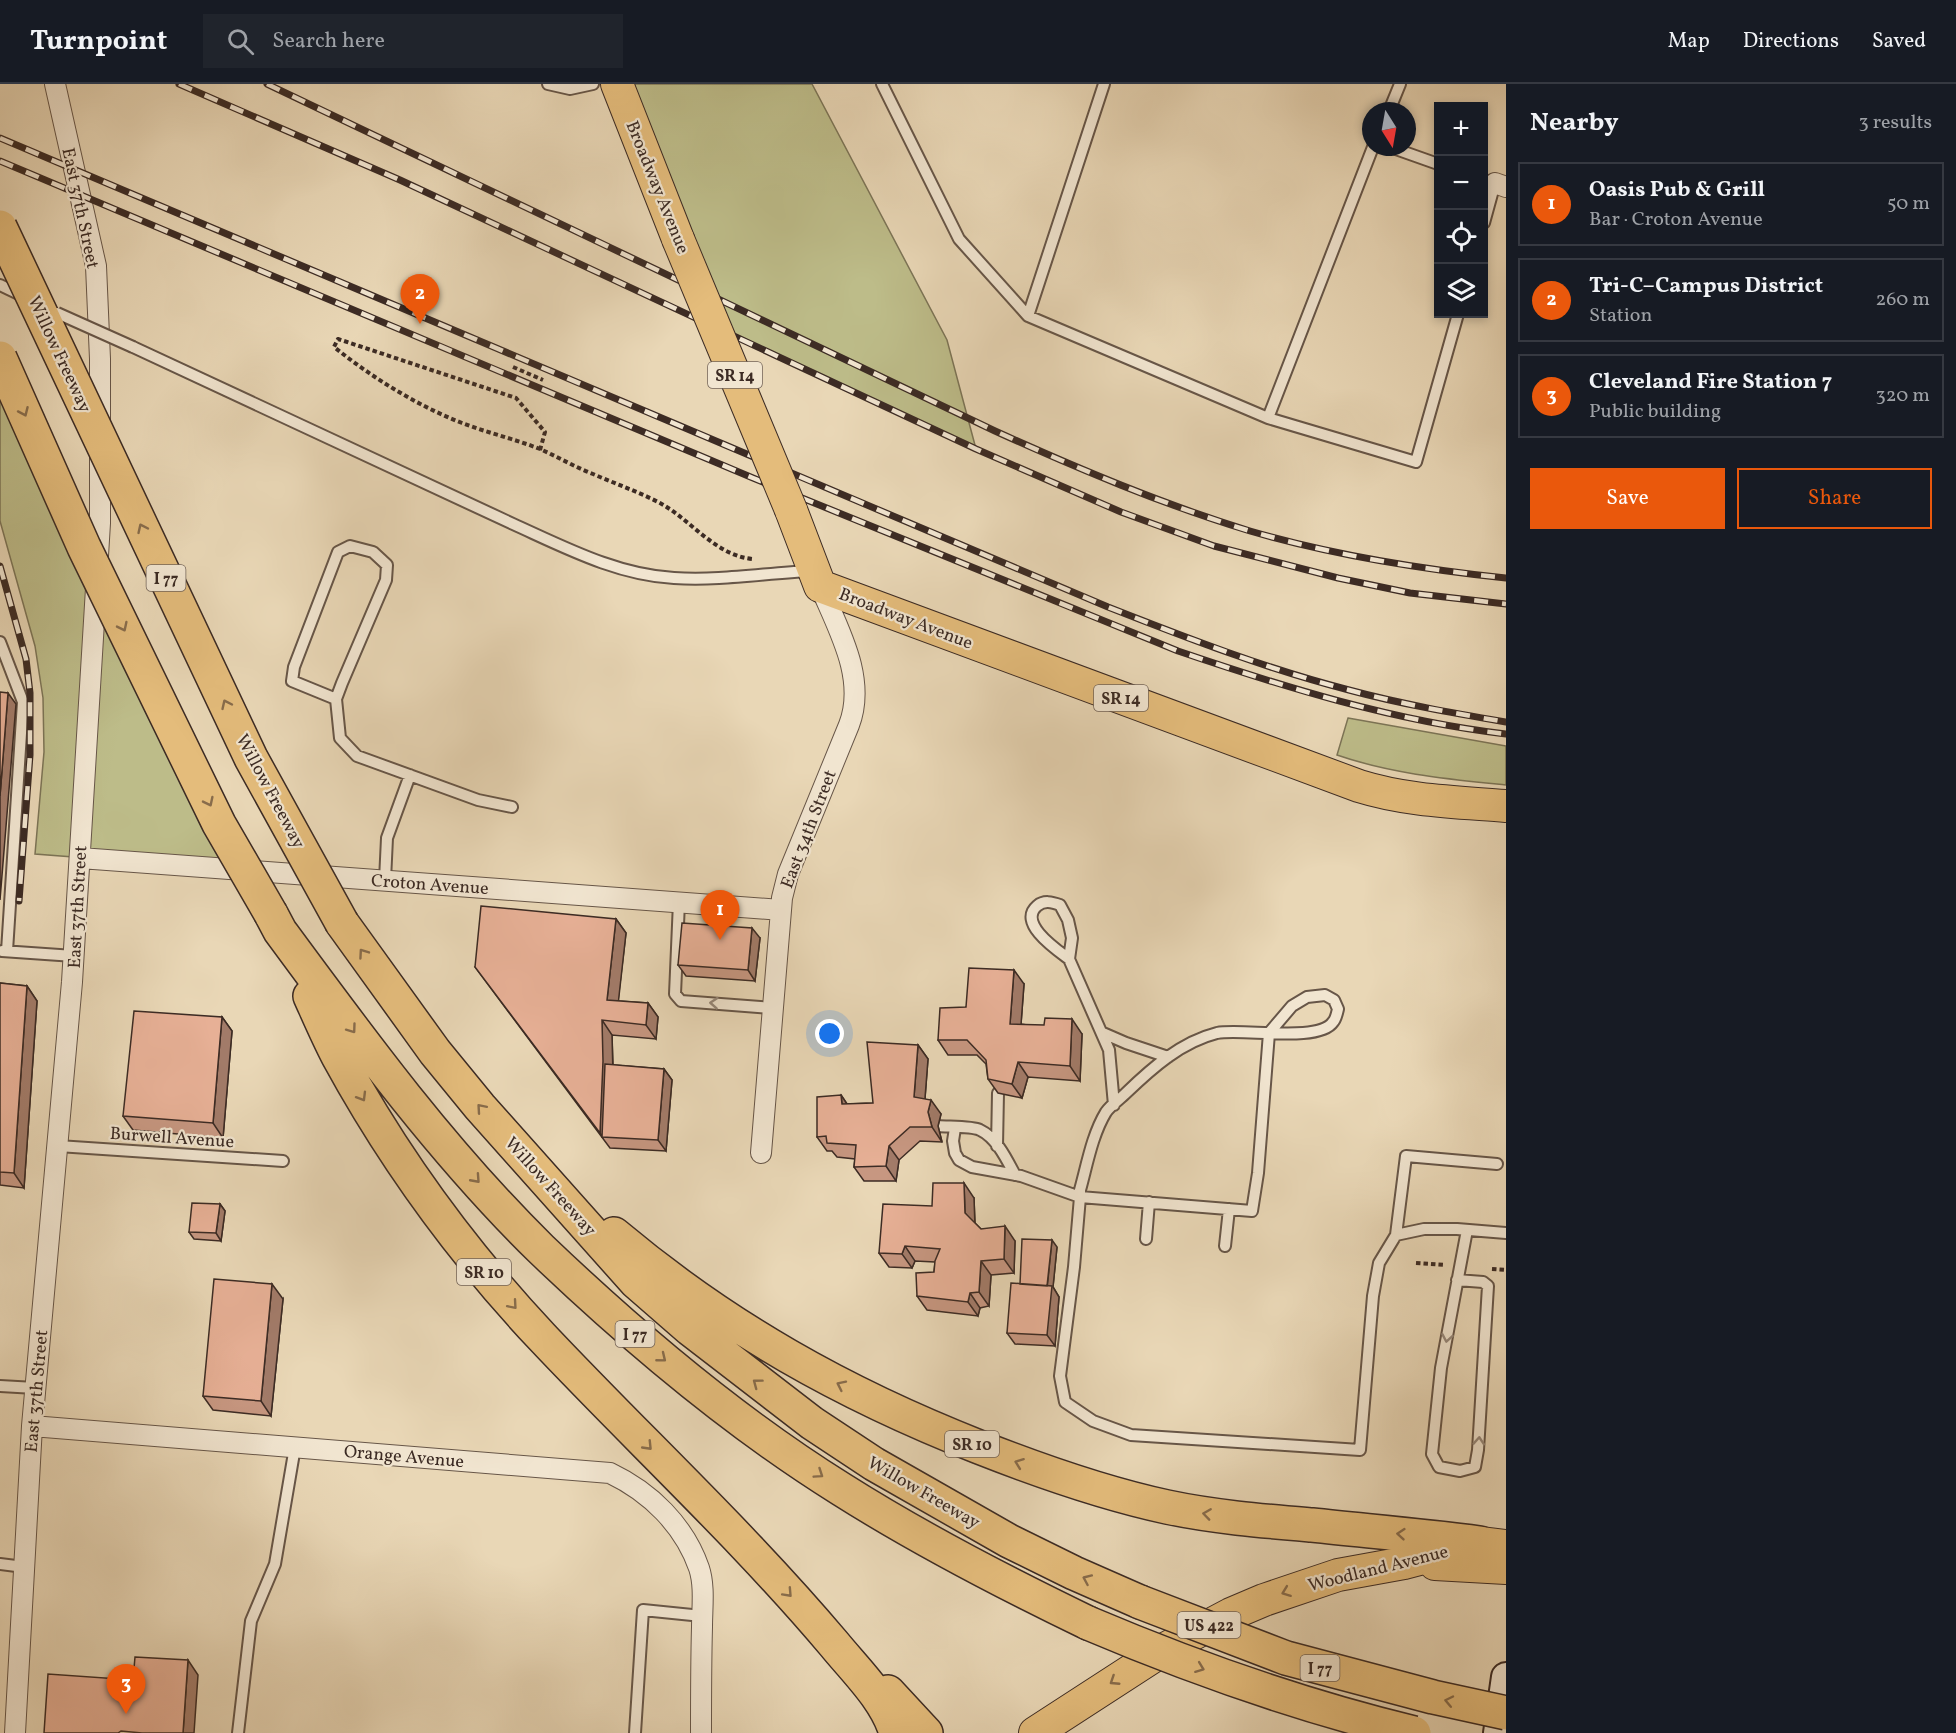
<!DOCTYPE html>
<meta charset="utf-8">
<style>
body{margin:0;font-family:Vollkorn,serif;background:#20242c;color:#f1f3f6}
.controls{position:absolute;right:18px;top:18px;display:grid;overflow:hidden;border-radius:0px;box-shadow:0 3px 9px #0003}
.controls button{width:54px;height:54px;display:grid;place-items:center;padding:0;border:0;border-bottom:2px solid #363941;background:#171b24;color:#f1f3f6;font:30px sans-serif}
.compass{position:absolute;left:1362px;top:18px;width:54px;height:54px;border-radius:50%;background:#171b24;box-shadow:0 3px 9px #0003;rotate:169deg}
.you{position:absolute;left:830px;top:950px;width:21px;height:21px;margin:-15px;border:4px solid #fff;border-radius:50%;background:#1a73e8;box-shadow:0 0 0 9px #1a73e833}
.badge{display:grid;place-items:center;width:39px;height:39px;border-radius:50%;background:#ea580c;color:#fff;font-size:20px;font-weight:700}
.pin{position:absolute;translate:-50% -50px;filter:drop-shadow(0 2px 3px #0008)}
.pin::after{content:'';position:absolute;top:32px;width:21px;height:18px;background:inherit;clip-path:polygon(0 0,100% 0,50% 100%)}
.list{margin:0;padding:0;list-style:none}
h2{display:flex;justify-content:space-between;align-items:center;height:78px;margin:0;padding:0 24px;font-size:26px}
h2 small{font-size:20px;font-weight:400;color:#9ea1a6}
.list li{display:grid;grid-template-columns:39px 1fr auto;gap:18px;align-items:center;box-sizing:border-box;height:84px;margin:0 12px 12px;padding:0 12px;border:2px solid #363941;border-radius:0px}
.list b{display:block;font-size:22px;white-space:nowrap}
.list p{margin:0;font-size:20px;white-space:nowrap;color:#9ea1a6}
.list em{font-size:20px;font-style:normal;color:#9ea1a6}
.actions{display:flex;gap:12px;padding:18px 24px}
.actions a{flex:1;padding:14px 0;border:2px solid #ea580c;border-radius:0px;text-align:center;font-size:21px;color:#ea580c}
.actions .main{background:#ea580c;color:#fff}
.icon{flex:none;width:33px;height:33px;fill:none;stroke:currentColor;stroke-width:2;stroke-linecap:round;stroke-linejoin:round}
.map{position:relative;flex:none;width:1506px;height:1649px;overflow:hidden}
header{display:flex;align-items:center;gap:36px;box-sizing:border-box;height:84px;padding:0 30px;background:#171b24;border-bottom:2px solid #363941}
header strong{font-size:28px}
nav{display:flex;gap:33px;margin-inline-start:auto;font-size:21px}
.search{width:420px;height:54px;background:#20242c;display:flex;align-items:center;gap:15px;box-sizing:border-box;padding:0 21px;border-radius:0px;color:#9ea1a6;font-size:22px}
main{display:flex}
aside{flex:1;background:#171b24}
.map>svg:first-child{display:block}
.green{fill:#bdbc89;stroke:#7c7456;stroke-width:1.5}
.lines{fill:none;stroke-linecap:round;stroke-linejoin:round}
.service-casing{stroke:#675648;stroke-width:14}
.minor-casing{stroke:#675648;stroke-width:22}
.secondary-casing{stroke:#3c2b24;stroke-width:32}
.primary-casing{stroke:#3c2b24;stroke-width:34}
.motorway-casing{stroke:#3c2b24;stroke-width:36}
.path{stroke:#3c2b24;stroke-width:4;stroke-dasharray:4.5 3;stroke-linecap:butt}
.service{stroke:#f1e5d0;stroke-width:10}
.minor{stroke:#f1e5d0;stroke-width:20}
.secondary{stroke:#f1e5d0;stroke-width:28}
.primary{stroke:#e4bc7b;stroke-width:32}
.motorway{stroke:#e4bc7b;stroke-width:33}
.rail-casing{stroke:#3c2b24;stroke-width:7}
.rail{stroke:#f1e5d0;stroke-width:4.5;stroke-dasharray:14;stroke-linecap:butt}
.service-bridge-casing{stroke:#675648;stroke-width:14;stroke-linecap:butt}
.primary-bridge-casing{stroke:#3c2b24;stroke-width:34;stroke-linecap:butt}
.motorway-bridge-casing{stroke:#3c2b24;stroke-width:36;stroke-linecap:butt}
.service-bridge{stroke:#f1e5d0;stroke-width:10}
.primary-bridge{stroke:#e4bc7b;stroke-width:32}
.motorway-bridge{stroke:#e4bc7b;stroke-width:33}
.wall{fill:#c79781;stroke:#3c2b24;stroke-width:1.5}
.shaded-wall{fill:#a27b69;stroke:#3c2b24;stroke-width:1.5}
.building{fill:#e7b096;stroke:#3c2b24;stroke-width:1.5}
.oneway{stroke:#886c4b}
.oneway2{stroke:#96887a}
.labels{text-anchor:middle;stroke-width:4.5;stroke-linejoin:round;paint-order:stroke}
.shield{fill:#f1e5d0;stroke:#726358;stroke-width:1.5}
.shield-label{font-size:16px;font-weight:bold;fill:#3c2b24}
.street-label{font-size:18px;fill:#3c2b24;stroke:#f1e5d0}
</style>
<header>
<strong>Turnpoint</strong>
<div class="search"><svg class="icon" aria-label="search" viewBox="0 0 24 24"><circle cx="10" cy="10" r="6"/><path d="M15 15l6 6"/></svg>Search here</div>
<nav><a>Map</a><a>Directions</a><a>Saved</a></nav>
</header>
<main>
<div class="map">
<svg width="1506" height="1649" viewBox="0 0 1506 1649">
<rect width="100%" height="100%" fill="#e9d7b6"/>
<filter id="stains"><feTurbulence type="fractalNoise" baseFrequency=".00333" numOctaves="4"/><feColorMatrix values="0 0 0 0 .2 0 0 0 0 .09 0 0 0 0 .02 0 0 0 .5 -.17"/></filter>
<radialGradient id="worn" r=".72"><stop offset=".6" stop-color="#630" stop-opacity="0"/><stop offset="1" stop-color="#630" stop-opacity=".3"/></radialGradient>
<path class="green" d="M 617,0 L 812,0 L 947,256 L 976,365 L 715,243 Z
M 0,274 L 242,786 L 35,770 L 44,668 L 43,614 L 35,562 L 0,437 Z
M 1348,634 L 1506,662 L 1506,701 C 1448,695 1392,690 1337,671 Z"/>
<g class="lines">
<g class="service-casing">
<path id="service" d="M 548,0 L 570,5 L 593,0
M 882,0 L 959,155 L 1028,232 L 1268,334 L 1373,63
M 1389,27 L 1400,0
M 1390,63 L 1438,80
M 1484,96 L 1495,99 L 1484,139
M 0,201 L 25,213
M 1028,232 L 1104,0
M 133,263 L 513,440 C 564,463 617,491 674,494 C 720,497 766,489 811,487
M 1268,334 L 1416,378 L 1458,230
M 0,558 L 23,618 L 7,867
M 336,615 L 292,597 L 294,583 L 338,468 L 350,462 L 373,468 L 387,481 L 386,496 L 342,599 L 336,615 L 340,654 L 357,672 L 478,716 L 512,723
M 385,796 L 387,754 L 410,691
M 679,818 L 675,910 L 681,917 L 772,924
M 2,867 L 74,872
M 1069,875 C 1057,866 1017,839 1037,822 C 1044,816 1052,818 1060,821 L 1068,836 L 1072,854 L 1069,875 L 1109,966 L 1114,1021
M 1103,949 L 1126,959 L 1168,973
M 938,1042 C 948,1043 972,1042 980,1046 C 997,1054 1007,1076 1015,1091
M 955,1044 L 953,1057 L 955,1069 L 959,1076 L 972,1083 L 1021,1092 L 1080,1113 L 1252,1127 L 1258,1089 L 1269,949 L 1292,922 L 1307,913 L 1325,911 L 1334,916 L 1338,925 C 1337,929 1336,935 1333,938 C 1319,959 1242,944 1217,949 C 1181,958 1152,984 1126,1009 C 1120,1015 1111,1021 1106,1028 C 1092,1051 1087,1081 1080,1106 L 1080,1113 L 1074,1183 L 1060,1292 L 1065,1318 L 1093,1337 L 1131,1351 L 1360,1366 L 1373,1212 L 1379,1179 L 1396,1151 L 1424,1145 L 1457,1145 L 1506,1149
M 58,1062 L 283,1077
M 997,1062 L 998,1009
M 1396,1151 L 1406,1072 L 1497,1080
M 1146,1155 L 1149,1118
M 1225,1162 L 1229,1125
M 1457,1196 L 1483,1198 L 1488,1202 L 1478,1366 L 1475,1383 L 1460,1387 L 1439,1383 L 1432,1370 L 1441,1284 L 1467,1146
M 0,1302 L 35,1304
M 0,1480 L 24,1483
M 238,1649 L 251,1537 L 275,1480 L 295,1363
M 635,1649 L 643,1526 L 702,1532"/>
</g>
<g class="minor-casing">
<path id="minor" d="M 1495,99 L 1506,103
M 80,774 L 781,826
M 761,1069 L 782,814 L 788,790 L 849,641 C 867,594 838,545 820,502
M 32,1342 L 610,1389 C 650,1408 684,1441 699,1484 C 705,1502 702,1524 702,1543 C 701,1579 701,1614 701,1649
M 15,1649 L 32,1342 L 72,898 L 100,439 L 100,275 L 96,182 L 55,0"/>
</g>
<g class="secondary-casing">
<path id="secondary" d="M 1498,1649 L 1506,1593"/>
</g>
<g class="primary-casing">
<path id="primary" d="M 617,0 L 678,155
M 791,426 L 820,502 L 1359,702 C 1407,717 1456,718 1506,722
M 1435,1480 L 1506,1484
M 1035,1649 L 1163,1566 L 1231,1530 L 1264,1516 L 1338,1491 L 1404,1479 L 1480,1459 L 1506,1462"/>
</g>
<g class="motorway-casing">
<path id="motorway" d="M 271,830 L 280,847 C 361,957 443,1069 541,1165 C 633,1253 732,1337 841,1405 C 920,1455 1003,1498 1088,1539
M 342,839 L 435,968 L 480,1023 L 636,1198 L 690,1245 L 812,1339 L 874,1380 L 1009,1457 L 1074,1489 L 1140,1518
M 310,912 C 319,932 328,953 338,972 C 393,1073 463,1169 542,1253 C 638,1355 743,1452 834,1560 C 856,1587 886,1615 896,1649
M 614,1150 C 726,1244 844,1310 979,1363 C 1040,1387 1102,1409 1167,1423 C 1214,1433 1264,1437 1312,1441 C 1368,1447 1424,1452 1480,1459
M 888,1608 L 926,1649"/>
</g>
<path class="path" d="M 513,283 L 543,296
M 540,366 L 545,348 L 516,314 L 338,255 L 334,263 C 373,294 416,321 462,339 C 488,349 515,355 540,365 C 558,373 575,383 593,390 C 616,400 639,408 660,419 C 691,436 715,471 752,475
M 1416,1179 L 1445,1181
M 1492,1185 L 1506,1186"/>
<use href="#service" class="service"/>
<use href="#minor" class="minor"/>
<use href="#secondary" class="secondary"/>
<use href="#primary" class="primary"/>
<use href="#motorway" class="motorway"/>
<g class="rail-casing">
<path id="rail" d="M 179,0 L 400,96 L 976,365 L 1121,428 L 1214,462 L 1338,494 L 1410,509 L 1506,520
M 267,0 L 995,347 C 1079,385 1162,420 1250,447 C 1333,471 1420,485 1506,494
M 0,54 L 1108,523 C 1187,554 1267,585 1349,606 C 1401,620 1453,629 1506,638
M 0,77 L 753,394 L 1178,567 C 1284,603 1394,637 1506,650
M 0,482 L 26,575 L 30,609 L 30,671 L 19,817"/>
</g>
<use href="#rail" class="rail"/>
<g class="service-bridge-casing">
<path id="service-bridge" d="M 57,229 L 133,263"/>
</g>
<g class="primary-bridge-casing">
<path id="primary-bridge" d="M 678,155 L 791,426"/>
</g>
<g class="motorway-bridge-casing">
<path id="motorway-bridge" d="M 0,143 L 251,674 L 342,839
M 0,274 L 84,463 L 219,740 L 271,830
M 1140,1518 L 1286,1574 L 1433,1613 L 1506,1629
M 1088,1539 C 1194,1584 1302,1622 1414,1649"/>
</g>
<use href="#service-bridge" class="service-bridge"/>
<use href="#primary-bridge" class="primary-bridge"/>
<use href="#motorway-bridge" class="motorway-bridge"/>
</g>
<path class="wall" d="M 616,835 L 626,849 L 618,917 L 648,919 L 658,933 L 656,955 L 612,951 L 613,981 L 664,985 L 672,996 L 666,1067 L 610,1064 L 475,883 Z
M 760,854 L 755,897 L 686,892 L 678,881 Z
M 0,899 L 27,902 L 37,917 L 24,1104 L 0,1101 Z
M 1024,900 L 1021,940 L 1082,950 L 1080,997 L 1028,993 L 1022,1014 L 998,1009 L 988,995 L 986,980 L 977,971 L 948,971 L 938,956 L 966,923 Z
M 222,933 L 232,947 L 223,1054 L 133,1046 L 123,1032 Z
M 918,961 L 928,975 L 925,1015 L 941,1030 L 938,1042 L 942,1058 L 920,1057 L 899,1076 L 896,1097 L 864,1097 L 854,1083 L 855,1075 L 837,1073 L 832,1067 L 827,1067 L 817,1053 L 841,1011 L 847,1020 L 873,1019 Z
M 974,1114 L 975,1139 L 981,1145 L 1015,1157 L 1014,1189 L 991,1191 L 989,1222 L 980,1224 L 978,1232 L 927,1226 L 917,1212 L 934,1188 L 935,1178 L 915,1177 L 912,1184 L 889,1183 L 879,1169 L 932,1122 Z
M 220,1120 L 225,1127 L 221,1157 L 194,1155 L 189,1148 Z
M 1057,1163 L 1053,1203 L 1059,1213 L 1055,1262 L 1015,1260 L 1007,1249 Z
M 283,1215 L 271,1332 L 213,1326 L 203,1312 Z"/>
<path class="shaded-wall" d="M 8,609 L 16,620 L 0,816 L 0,712 Z
M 616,835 L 626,849 L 617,930 L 607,916 Z
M 752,844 L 760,854 L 755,897 L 748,886 Z
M 1014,886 L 1024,900 L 1020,954 L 1010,940 Z
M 27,902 L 37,917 L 24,1104 L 14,1089 Z
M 648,919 L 658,933 L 656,955 L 646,941 Z
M 222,933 L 232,947 L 223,1054 L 213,1039 Z
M 1072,935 L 1082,950 L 1080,997 L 1070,982 Z
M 602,936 L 612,951 L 613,991 L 603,1053 L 600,1049 Z
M 918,961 L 928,975 L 924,1027 L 914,1013 Z
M 1018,978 L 1028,993 L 1022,1014 L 1012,1000 Z
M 664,985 L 672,996 L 666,1067 L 658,1056 Z
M 841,1011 L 851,1026 L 842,1020 Z
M 931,1016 L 941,1030 L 938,1042 L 942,1058 L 932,1043 L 928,1028 Z
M 889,1062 L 899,1076 L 896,1097 L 886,1082 Z
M 964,1099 L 974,1114 L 975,1143 L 965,1129 Z
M 220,1120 L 225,1127 L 221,1157 L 216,1149 Z
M 1005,1142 L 1015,1157 L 1014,1189 L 1004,1175 Z
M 1052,1156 L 1057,1163 L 1053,1203 L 1059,1213 L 1055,1262 L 1047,1251 L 1047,1205 Z
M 905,1162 L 915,1177 L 912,1184 L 902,1170 Z
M 981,1177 L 991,1191 L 989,1222 L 979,1208 Z
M 272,1200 L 283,1215 L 271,1332 L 261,1317 Z
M 970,1209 L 980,1224 L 978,1232 L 968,1218 Z
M 188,1576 L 198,1591 L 194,1649 L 183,1649 Z"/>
<path class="building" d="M 0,608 L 8,609 L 0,712 Z
M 481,822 L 616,835 L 607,916 L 648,919 L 646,941 L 602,936 L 603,977 L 600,1049 L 475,883 Z
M 682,839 L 752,844 L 748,886 L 678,881 Z
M 969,884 L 1014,886 L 1010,940 L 1044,941 L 1045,934 L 1072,935 L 1070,982 L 1018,978 L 1012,1000 L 988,995 L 986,976 L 967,956 L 938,956 L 940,924 L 966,923 Z
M 0,899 L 27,902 L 14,1089 L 0,1088 Z
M 134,927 L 222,933 L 213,1039 L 123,1032 Z
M 867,958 L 918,961 L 914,1013 L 931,1016 L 928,1028 L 932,1043 L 910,1043 L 889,1062 L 886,1082 L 854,1083 L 856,1061 L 827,1059 L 826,1052 L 817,1053 L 817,1013 L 841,1011 L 842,1020 L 873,1019 Z
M 605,980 L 664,985 L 658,1056 L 602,1053 Z
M 933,1099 L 964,1099 L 965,1129 L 981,1145 L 1005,1142 L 1004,1175 L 981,1177 L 979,1208 L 970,1209 L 968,1218 L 917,1212 L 916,1189 L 934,1188 L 935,1177 L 940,1165 L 905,1162 L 902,1170 L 879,1169 L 883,1120 L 932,1122 Z
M 192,1119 L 220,1120 L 216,1149 L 189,1148 Z
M 1022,1155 L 1052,1156 L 1047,1202 L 1020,1200 Z
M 214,1195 L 272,1200 L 261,1317 L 203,1312 Z
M 1011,1199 L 1052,1202 L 1047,1251 L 1007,1249 Z
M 135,1573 L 188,1576 L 183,1649 L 142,1649 L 121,1647 L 118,1649 L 44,1649 L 48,1590 L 133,1596 Z"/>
<defs><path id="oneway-chevron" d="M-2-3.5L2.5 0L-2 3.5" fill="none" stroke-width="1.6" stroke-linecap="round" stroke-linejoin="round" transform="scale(1.5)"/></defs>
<g class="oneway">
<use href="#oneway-chevron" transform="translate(24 328) rotate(66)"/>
<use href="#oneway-chevron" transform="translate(142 444) rotate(-115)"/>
<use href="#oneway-chevron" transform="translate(123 543) rotate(64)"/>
<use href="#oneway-chevron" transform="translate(226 620) rotate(-115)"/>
<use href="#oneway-chevron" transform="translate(209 718) rotate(64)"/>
<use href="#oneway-chevron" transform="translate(363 869) rotate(-125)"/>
<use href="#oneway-chevron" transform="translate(352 945) rotate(54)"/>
<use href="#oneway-chevron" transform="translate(362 1013) rotate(59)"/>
<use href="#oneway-chevron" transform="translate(481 1024) rotate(-131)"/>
<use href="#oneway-chevron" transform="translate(476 1095) rotate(48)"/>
<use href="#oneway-chevron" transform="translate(513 1221) rotate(49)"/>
<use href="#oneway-chevron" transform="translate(662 1274) rotate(39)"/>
<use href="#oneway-chevron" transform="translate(757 1299) rotate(-143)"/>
<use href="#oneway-chevron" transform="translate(841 1301) rotate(-154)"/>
<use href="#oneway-chevron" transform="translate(648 1362) rotate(46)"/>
<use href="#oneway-chevron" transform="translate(1019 1379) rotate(-159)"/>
<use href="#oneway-chevron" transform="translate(819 1390) rotate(34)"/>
<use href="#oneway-chevron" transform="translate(1207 1430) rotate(-172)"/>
<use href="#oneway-chevron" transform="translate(1401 1450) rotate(-175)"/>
<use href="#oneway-chevron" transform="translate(1087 1495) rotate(-156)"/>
<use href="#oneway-chevron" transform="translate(1286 1508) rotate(159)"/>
<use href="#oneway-chevron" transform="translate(788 1509) rotate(47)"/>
<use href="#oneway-chevron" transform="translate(1200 1584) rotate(21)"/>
<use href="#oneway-chevron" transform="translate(1114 1597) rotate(147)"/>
<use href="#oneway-chevron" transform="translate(1449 1617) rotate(-168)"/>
</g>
<g class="oneway2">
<use href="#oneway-chevron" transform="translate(714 919) rotate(-176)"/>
<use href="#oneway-chevron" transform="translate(1447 1254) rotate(100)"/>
<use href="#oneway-chevron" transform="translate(1479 1357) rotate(-86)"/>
</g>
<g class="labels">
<g class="shield">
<rect x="708" y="278" width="54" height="26" rx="4.5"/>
<rect x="146.5" y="481" width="39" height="26" rx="4.5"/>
<rect x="1094" y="601" width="54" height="26" rx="4.5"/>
<rect x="457" y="1175" width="54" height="26" rx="4.5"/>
<rect x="615.5" y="1237" width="39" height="26" rx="4.5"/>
<rect x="945" y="1347" width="54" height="26" rx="4.5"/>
<rect x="1177.5" y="1528" width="63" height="26" rx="4.5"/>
<rect x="1300.5" y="1571" width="39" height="26" rx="4.5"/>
</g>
<g class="shield-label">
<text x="735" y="297">SR 14</text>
<text x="166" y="500">I 77</text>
<text x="1121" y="620">SR 14</text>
<text x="484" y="1194">SR 10</text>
<text x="635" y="1256">I 77</text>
<text x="972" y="1366">SR 10</text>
<text x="1209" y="1547">US 422</text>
<text x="1320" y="1590">I 77</text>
</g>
<g class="street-label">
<text transform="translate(658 103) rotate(68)" y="6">Broadway Avenue</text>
<text transform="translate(81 124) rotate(78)" y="6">East 37th Street</text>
<text transform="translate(60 270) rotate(65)" y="6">Willow Freeway</text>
<text transform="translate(906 534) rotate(21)" y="6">Broadway Avenue</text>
<text transform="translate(271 707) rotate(62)" y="6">Willow Freeway</text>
<text transform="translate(808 745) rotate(-69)" y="6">East 34th Street</text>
<text transform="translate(430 800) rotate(4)" y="6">Croton Avenue</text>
<text transform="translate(77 823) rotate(-87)" y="6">East 37th Street</text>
<text transform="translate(172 1053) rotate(4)" y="6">Burwell Avenue</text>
<text transform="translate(551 1102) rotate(48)" y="6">Willow Freeway</text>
<text transform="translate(36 1307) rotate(-85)" y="6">East 37th Street</text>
<text transform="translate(404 1372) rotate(5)" y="6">Orange Avenue</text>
<text transform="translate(924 1408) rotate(30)" y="6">Willow Freeway</text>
<text transform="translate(1378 1484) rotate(-14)" y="6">Woodland Avenue</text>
</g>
</g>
<rect width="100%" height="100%" filter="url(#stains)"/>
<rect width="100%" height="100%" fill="url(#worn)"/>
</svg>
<div class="controls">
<button>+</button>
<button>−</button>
<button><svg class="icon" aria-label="locate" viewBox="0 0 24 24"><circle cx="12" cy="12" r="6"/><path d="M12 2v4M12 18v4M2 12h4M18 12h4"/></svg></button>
<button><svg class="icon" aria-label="layers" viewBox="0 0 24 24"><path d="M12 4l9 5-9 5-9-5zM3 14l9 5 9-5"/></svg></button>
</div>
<svg class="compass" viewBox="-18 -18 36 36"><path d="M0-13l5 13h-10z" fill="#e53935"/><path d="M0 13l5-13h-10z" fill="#9ea1a6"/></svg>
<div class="you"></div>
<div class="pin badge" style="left:720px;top:856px">1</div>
<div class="pin badge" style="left:420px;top:240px">2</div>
<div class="pin badge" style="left:126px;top:1630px">3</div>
</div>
<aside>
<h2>Nearby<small>3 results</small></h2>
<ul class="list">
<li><span class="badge">1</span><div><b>Oasis Pub &amp; Grill</b><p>Bar · Croton Avenue</p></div><em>50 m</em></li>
<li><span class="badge">2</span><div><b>Tri-C–Campus District</b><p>Station</p></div><em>260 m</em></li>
<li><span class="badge">3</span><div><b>Cleveland Fire Station 7</b><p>Public building</p></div><em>320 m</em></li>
</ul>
<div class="actions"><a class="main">Save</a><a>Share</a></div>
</aside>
</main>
